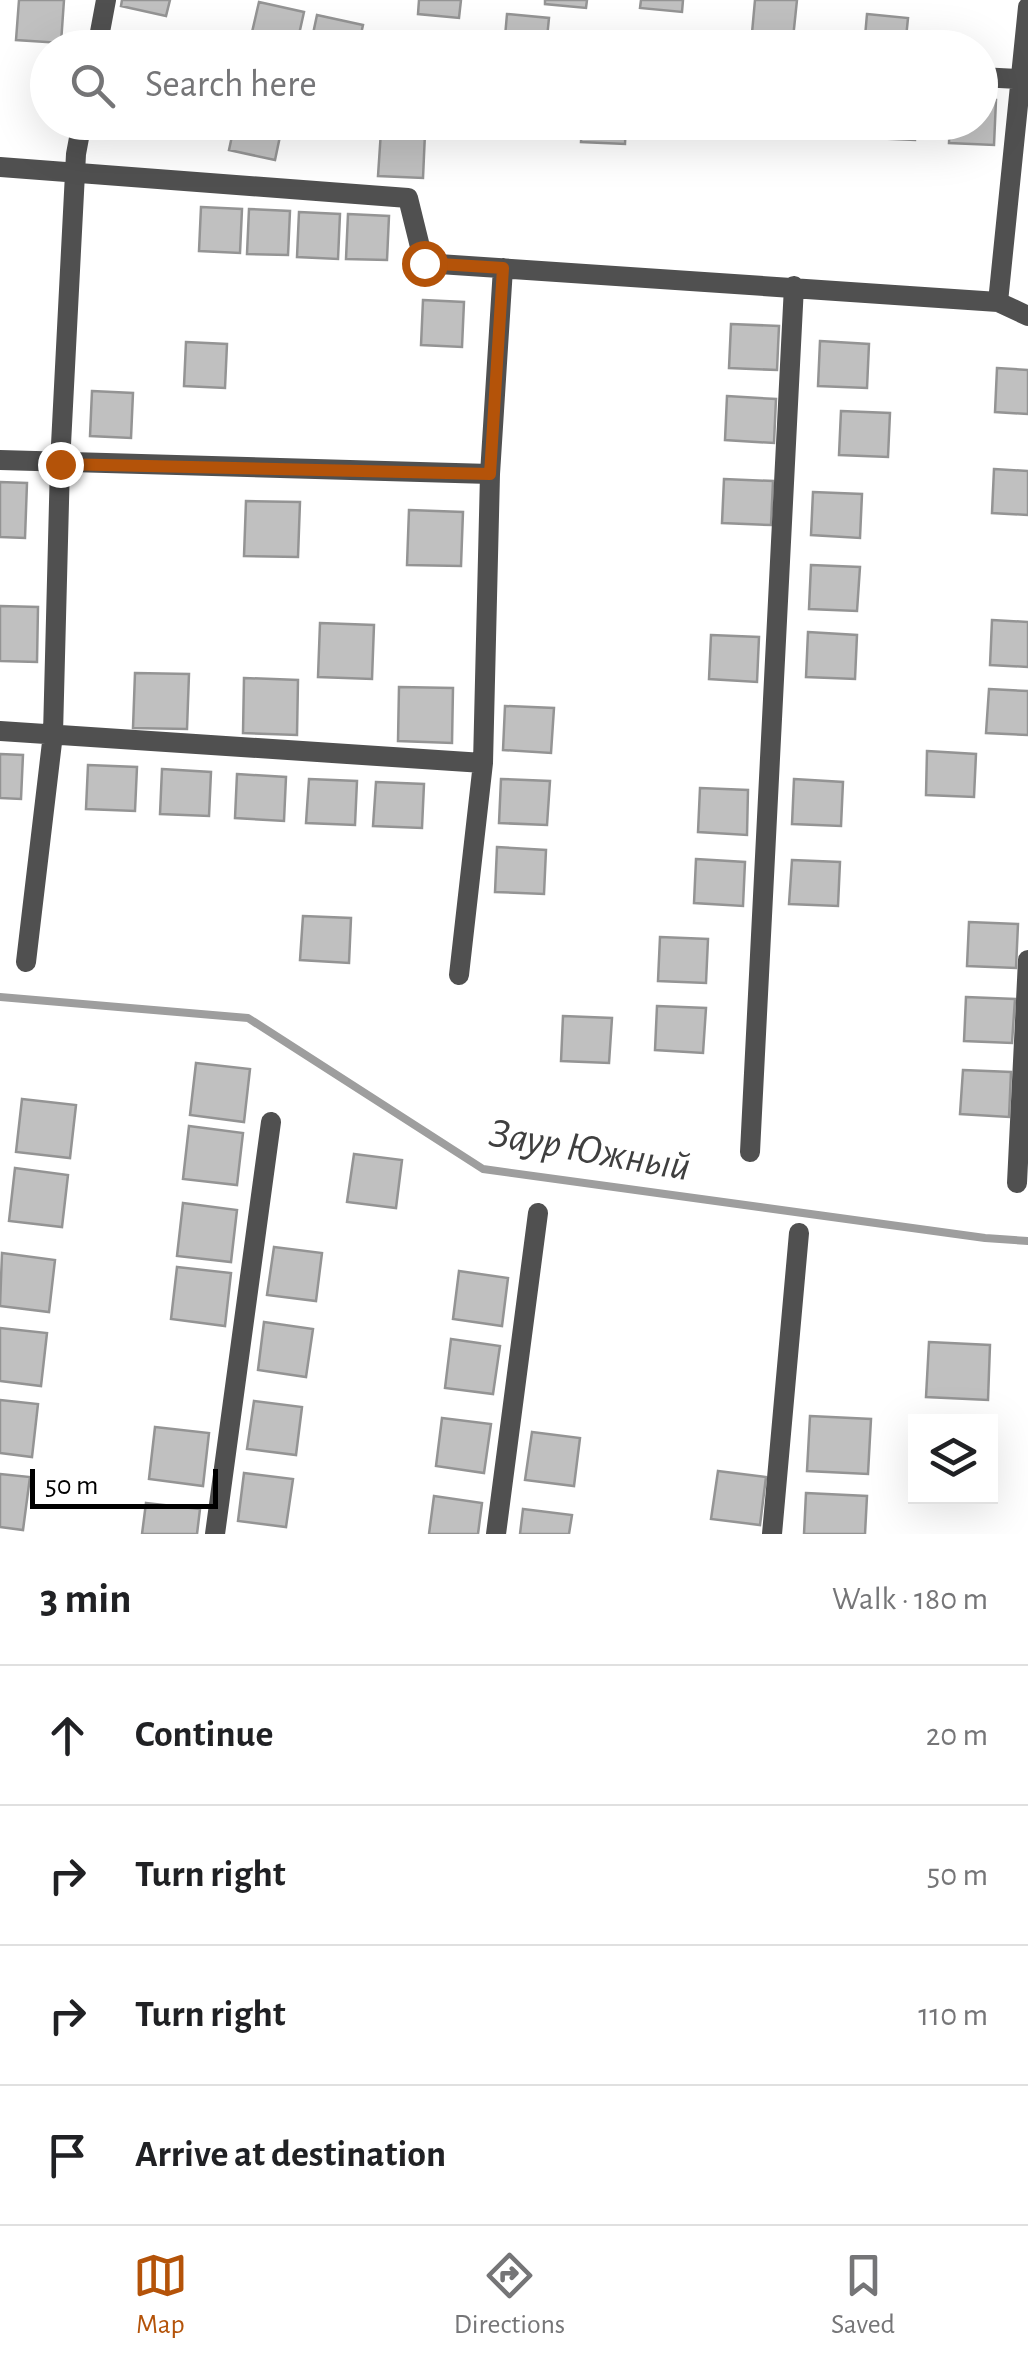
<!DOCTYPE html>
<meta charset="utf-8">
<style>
body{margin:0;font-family:"Alegreya Sans",sans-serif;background:#f6f6f6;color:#202124}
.controls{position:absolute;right:30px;bottom:30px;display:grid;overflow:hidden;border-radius:0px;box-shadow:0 10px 40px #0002}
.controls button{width:90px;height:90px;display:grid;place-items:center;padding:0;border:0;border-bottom:2px solid #e0e0e0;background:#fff;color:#202124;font:50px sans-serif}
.scale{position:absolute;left:30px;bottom:25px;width:188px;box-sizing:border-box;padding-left:10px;border:5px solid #000;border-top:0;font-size:28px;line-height:35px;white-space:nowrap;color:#000;-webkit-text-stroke:8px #fff;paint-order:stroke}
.stop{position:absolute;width:30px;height:30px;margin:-22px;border:8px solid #b45309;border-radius:50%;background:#fff}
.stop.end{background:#b45309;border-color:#fff;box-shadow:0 2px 10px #0008}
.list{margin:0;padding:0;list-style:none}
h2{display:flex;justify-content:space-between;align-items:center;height:130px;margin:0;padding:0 40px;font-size:42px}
h2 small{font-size:32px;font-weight:400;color:#757577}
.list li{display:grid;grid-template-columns:65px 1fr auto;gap:30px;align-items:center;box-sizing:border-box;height:140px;padding:0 40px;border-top:2px solid #e0e0e0}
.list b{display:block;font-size:38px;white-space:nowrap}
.list em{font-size:32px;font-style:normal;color:#757577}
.icon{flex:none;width:55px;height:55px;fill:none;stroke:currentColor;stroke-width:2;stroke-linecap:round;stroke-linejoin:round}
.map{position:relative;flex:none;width:1028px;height:1534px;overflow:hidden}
.search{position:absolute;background:#fff;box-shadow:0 10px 40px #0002;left:30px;right:30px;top:30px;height:110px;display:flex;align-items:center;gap:25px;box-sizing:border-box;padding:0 35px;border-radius:55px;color:#757577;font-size:38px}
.sheet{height:690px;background:#fff}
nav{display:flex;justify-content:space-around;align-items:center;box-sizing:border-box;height:140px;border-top:2px solid #e0e0e0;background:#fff;font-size:28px;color:#757577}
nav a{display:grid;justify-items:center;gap:5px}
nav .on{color:#b45309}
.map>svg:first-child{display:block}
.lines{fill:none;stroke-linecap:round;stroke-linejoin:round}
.stream{stroke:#9e9e9e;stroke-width:8}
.building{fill:#c0c0c0;stroke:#949494;stroke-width:2.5}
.minor{stroke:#505050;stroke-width:20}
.route{stroke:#b45309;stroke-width:12}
.labels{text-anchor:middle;stroke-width:8;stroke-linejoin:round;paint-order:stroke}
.water-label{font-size:42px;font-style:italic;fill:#3f3f3f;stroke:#fff}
</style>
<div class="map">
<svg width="1028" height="1534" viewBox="0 0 1028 1534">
<rect width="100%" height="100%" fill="#fff"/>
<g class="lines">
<path class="stream" d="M 0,997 L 248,1018 L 483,1169 L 985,1238 L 1028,1241"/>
</g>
<path class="building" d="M 19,0 L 64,0 L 61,43 L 16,40 Z
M 122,0 L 170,0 L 166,16 L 121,6 Z
M 419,0 L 461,0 L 459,18 L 418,14 Z
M 545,0 L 587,0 L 586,8 L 545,4 Z
M 641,0 L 683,0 L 682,12 L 640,8 Z
M 755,0 L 797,0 L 792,48 L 751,44 Z
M 259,2 L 304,12 L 296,48 L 249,45 Z
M 507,14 L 549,18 L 546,48 L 504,48 Z
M 867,14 L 908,18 L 905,48 L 864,48 Z
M 317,15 L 363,25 L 358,48 L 310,48 Z
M 583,32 L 625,36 L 623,48 L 581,48 Z
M 980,99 L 996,100 L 994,145 L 949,143 L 950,122 L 980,122 Z
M 235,122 L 283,122 L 275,160 L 229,150 Z
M 497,122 L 538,122 L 537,135 L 496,130 Z
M 582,122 L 626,122 L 625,144 L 581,142 Z
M 705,122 L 749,122 L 749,133 L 704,131 Z
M 782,122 L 826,122 L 826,137 L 782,135 Z
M 871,122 L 916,122 L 915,140 L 871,138 Z
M 381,131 L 425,133 L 423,178 L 378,176 Z
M 201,207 L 242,209 L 240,253 L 199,251 Z
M 249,209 L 290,211 L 288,255 L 247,254 Z
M 299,212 L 340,214 L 338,259 L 297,257 Z
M 348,214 L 389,216 L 387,260 L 346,259 Z
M 423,300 L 464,302 L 462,347 L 421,345 Z
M 731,324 L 779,326 L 777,370 L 729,368 Z
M 820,341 L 869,344 L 867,388 L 818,386 Z
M 186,342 L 227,344 L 225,388 L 184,386 Z
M 997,368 L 1028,370 L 1028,414 L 995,412 Z
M 92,391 L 133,393 L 131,438 L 90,436 Z
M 727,396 L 776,399 L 774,443 L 725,440 Z
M 841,411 L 890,413 L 888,457 L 839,455 Z
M 994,469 L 1028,471 L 1028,515 L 992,513 Z
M 724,479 L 773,481 L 771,525 L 722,523 Z
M 0,482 L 27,483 L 25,538 L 0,537 Z
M 813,492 L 862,494 L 860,538 L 811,535 Z
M 246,501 L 300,502 L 298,557 L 244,556 Z
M 409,510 L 463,512 L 461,566 L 407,565 Z
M 811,565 L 860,567 L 857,611 L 809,609 Z
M 0,606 L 38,607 L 37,662 L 0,661 Z
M 992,620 L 1028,622 L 1028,667 L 990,665 Z
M 320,623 L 374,625 L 372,679 L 318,677 Z
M 808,632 L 857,635 L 855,679 L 806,677 Z
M 711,635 L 759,637 L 757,682 L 709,679 Z
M 135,673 L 189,674 L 187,729 L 133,728 Z
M 244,678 L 298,680 L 297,735 L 243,733 Z
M 399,687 L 453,688 L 452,743 L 398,741 Z
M 989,689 L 1028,691 L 1028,735 L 986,733 Z
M 505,706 L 554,708 L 551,753 L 503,750 Z
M 927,751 L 976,754 L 974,797 L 926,795 Z
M 0,754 L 23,755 L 21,799 L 0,798 Z
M 88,765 L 137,767 L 135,811 L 86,809 Z
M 162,769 L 211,772 L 209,816 L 160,814 Z
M 237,774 L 286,777 L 284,821 L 235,818 Z
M 309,779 L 357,781 L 355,825 L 306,823 Z
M 501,779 L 550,781 L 547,825 L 499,823 Z
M 794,779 L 843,782 L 841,826 L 792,824 Z
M 376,782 L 424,784 L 422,828 L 373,826 Z
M 700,788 L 748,790 L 747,835 L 698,832 Z
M 497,847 L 546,850 L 544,894 L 495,892 Z
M 696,859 L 745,862 L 743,906 L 694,903 Z
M 792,860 L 840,862 L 838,906 L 789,904 Z
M 303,916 L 351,918 L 349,963 L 300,960 Z
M 969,922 L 1018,924 L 1016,968 L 967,966 Z
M 660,937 L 708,939 L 706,983 L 658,981 Z
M 966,997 L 1015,999 L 1012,1043 L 964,1041 Z
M 657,1006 L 706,1008 L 703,1053 L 655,1050 Z
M 563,1016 L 612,1018 L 609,1063 L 561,1061 Z
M 196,1063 L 250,1069 L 244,1122 L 190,1115 Z
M 963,1070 L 1011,1072 L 1009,1117 L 960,1114 Z
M 22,1099 L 76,1105 L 70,1158 L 16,1152 Z
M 189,1126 L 243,1133 L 237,1185 L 183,1179 Z
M 354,1154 L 402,1160 L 396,1208 L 347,1202 Z
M 15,1168 L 68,1175 L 62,1227 L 9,1221 Z
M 183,1203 L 237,1210 L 231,1262 L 177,1256 Z
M 274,1247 L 322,1253 L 316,1301 L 267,1295 Z
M 2,1253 L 55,1260 L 49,1312 L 0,1306 Z
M 177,1267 L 231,1273 L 225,1326 L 171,1319 Z
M 459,1271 L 508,1278 L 502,1326 L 453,1319 Z
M 264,1322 L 313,1329 L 306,1377 L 258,1370 Z
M 0,1328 L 47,1333 L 41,1386 L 0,1381 Z
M 451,1339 L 500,1346 L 493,1394 L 445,1388 Z
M 929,1342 L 990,1345 L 988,1400 L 926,1397 Z
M 0,1400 L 38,1404 L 32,1457 L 0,1453 Z
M 254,1401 L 302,1407 L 296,1455 L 247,1449 Z
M 810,1416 L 871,1419 L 868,1474 L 807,1471 Z
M 442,1418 L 491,1424 L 484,1473 L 436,1466 Z
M 155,1427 L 209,1433 L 203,1486 L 149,1479 Z
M 532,1432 L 580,1438 L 574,1486 L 525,1480 Z
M 718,1471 L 766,1477 L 760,1525 L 711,1519 Z
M 244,1473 L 293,1479 L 286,1527 L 238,1521 Z
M 0,1474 L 30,1477 L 23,1530 L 0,1527 Z
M 806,1493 L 867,1496 L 865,1534 L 804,1534 Z
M 434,1496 L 482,1503 L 478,1534 L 429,1534 Z
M 146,1503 L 200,1509 L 197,1534 L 142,1534 Z
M 523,1509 L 572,1515 L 569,1534 L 520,1534 Z"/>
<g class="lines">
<path class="minor" d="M 97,48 L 106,0
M 980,77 L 1020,79
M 0,167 L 408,198 L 424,263 L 998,302 L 1028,316
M 998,302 L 1028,7
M 0,460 L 490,474
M 0,731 L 483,763
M 26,962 L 53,734 L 60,464 L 76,154 L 82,122
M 459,975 L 483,763 L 490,474 L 503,268
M 750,1152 L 794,286
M 1017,1183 L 1028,960
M 215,1534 L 271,1122
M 496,1534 L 538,1213
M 772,1534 L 799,1233"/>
</g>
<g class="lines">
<path class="route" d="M 60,464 L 490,474 L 503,268 L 424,263"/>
</g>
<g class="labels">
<g class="water-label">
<text transform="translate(590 1148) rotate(10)" y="15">Заур Южный</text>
</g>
</g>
</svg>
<div class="controls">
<button><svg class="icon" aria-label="layers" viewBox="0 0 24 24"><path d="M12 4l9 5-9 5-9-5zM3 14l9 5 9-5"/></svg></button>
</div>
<div class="scale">50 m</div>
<div class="stop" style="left:424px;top:263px"></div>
<div class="stop end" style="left:60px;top:464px"></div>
<div class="search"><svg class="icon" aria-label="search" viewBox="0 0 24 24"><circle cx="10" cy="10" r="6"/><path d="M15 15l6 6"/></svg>Search here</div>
</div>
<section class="sheet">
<h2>3 min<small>Walk · 180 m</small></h2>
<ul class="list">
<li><svg class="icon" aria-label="ahead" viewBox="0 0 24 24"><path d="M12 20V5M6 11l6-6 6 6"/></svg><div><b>Continue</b></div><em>20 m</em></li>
<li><svg class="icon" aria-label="right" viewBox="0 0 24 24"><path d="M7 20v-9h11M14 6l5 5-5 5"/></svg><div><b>Turn right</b></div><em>50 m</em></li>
<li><svg class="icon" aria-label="right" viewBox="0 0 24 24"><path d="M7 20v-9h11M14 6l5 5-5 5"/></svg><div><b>Turn right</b></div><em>110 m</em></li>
<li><svg class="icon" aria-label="arrive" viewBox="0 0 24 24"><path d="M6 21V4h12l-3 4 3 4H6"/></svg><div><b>Arrive at destination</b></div></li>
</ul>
</section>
<nav>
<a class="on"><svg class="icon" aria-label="map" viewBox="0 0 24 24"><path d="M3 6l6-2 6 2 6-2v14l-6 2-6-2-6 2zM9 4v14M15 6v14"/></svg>Map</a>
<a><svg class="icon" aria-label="directions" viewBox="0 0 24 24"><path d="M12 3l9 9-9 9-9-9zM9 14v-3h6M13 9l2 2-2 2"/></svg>Directions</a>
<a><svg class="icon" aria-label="saved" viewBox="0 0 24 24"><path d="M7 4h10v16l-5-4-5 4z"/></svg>Saved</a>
</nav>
